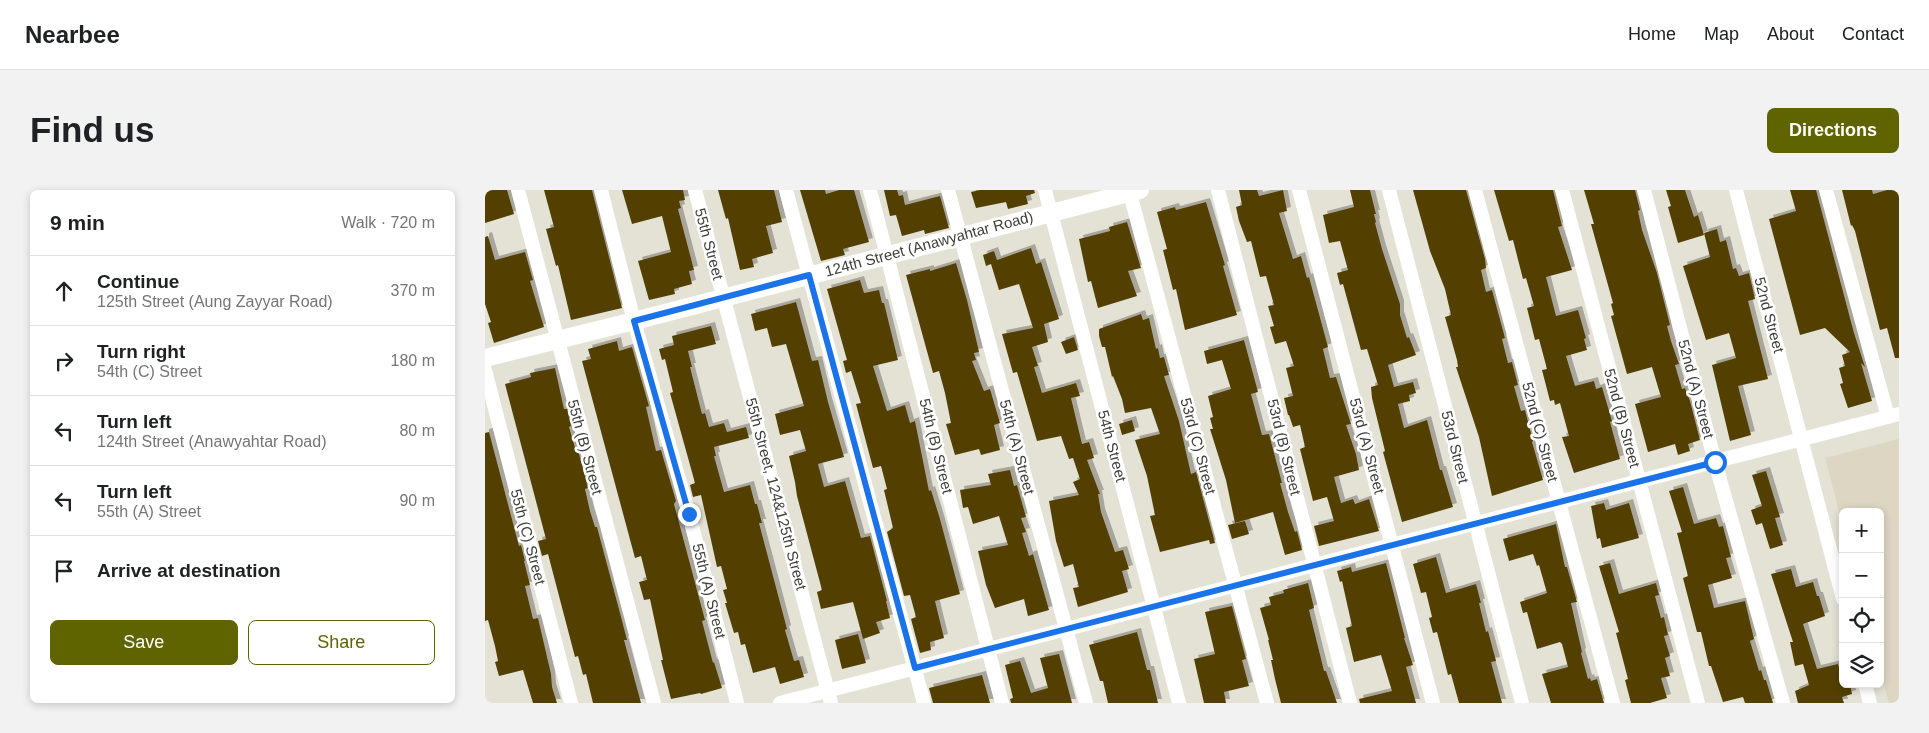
<!DOCTYPE html>
<meta charset="utf-8">
<style>
body{margin:0;font-family:Arial,sans-serif;background:#f2f2f2;color:#202124}
.controls{position:absolute;right:15px;bottom:15px;display:grid;overflow:hidden;border-radius:8px;box-shadow:0 2px 8px #0003}
.controls button{width:45px;height:45px;display:grid;place-items:center;padding:0;border:0;border-bottom:1px solid #e0e0e0;background:#fff;color:#202124;font:25px sans-serif}
.stop{position:absolute;width:15px;height:15px;margin:-11px;border:4px solid #1a73e8;border-radius:50%;background:#fff}
.stop.end{background:#1a73e8;border-color:#fff;box-shadow:0 1px 5px #0008}
.list{margin:0;padding:0;list-style:none}
h2{display:flex;justify-content:space-between;align-items:center;height:65px;margin:0;padding:0 20px;font-size:21px}
h2 small{font-size:16px;font-weight:400;color:#757577}
.list li{display:grid;grid-template-columns:32px 1fr auto;gap:15px;align-items:center;box-sizing:border-box;height:70px;padding:0 20px;border-top:1px solid #e0e0e0}
.list b{display:block;font-size:19px;white-space:nowrap}
.list p{margin:0;font-size:16px;white-space:nowrap;color:#757577}
.list em{font-size:16px;font-style:normal;color:#757577}
.actions{display:flex;gap:10px;padding:15px 20px}
.actions a{flex:1;padding:11px 0;border:1px solid #606400;border-radius:8px;text-align:center;font-size:18px;color:#606400}
.actions .main{background:#606400;color:#fff}
.icon{flex:none;width:28px;height:28px;fill:none;stroke:currentColor;stroke-width:2;stroke-linecap:round;stroke-linejoin:round}
.map{position:relative;flex:none;width:1414px;height:513px;overflow:hidden;border-radius:8px}
header{display:flex;align-items:center;gap:30px;box-sizing:border-box;height:70px;padding:0 25px;background:#fff;border-bottom:1px solid #e0e0e0}
header strong{font-size:24px}
nav{display:flex;gap:28px;margin-inline-start:auto;font-size:18px}
.intro{display:flex;align-items:center;justify-content:space-between;box-sizing:border-box;height:120px;padding:0 30px}
h1{margin:0;font-size:35px}
.button{padding:12px 22px;border-radius:8px;background:#606400;color:#fff;font-size:18px;font-weight:700}
main{display:flex;gap:30px;padding:0 30px}
aside{flex:1;background:#fff;border-radius:8px;box-shadow:0 2px 8px #0003}
.map>svg:first-child{display:block}
.built{fill:#dcd6c3}
.building{fill:#524104;filter:url(#shadow)}
.lines{fill:none;stroke-linecap:round;stroke-linejoin:round}
.minor{stroke:#fff;stroke-width:14}
.tertiary{stroke:#fff;stroke-width:18}
.route{stroke:#1a73e8;stroke-width:6}
.labels{text-anchor:middle;stroke-width:5;stroke-linejoin:round;paint-order:stroke}
.street-label{font-size:15px;fill:#3e3d38;stroke:#fff}
</style>
<header>
<strong>Nearbee</strong>
<nav><a>Home</a><a>Map</a><a>About</a><a>Contact</a></nav>
</header>
<div class="intro"><h1>Find us</h1><a class="button">Directions</a></div>
<main>
<aside>
<h2>9 min<small>Walk · 720 m</small></h2>
<ul class="list">
<li><svg class="icon" aria-label="ahead" viewBox="0 0 24 24"><path d="M12 20V5M6 11l6-6 6 6"/></svg><div><b>Continue</b><p>125th Street (Aung Zayyar Road)</p></div><em>370 m</em></li>
<li><svg class="icon" aria-label="right" viewBox="0 0 24 24"><path d="M7 20v-9h11M14 6l5 5-5 5"/></svg><div><b>Turn right</b><p>54th (C) Street</p></div><em>180 m</em></li>
<li><svg class="icon" aria-label="left" viewBox="0 0 24 24"><path d="M17 20v-9H6M10 6l-5 5 5 5"/></svg><div><b>Turn left</b><p>124th Street (Anawyahtar Road)</p></div><em>80 m</em></li>
<li><svg class="icon" aria-label="left" viewBox="0 0 24 24"><path d="M17 20v-9H6M10 6l-5 5 5 5"/></svg><div><b>Turn left</b><p>55th (A) Street</p></div><em>90 m</em></li>
<li><svg class="icon" aria-label="arrive" viewBox="0 0 24 24"><path d="M6 21V4h12l-3 4 3 4H6"/></svg><div><b>Arrive at destination</b></div></li>
</ul>
<div class="actions"><a class="main">Save</a><a>Share</a></div>
</aside>
<div class="map">
<svg width="1414" height="513" viewBox="0 0 1414 513">
<defs>
<filter id="shadow"><feDropShadow dx="4" dy="-4" stdDeviation="0" flood-color="#0004"/></filter>
</defs>
<rect width="100%" height="100%" fill="#e4e1d5"/>
<path class="built" d="M 1414,249 L 1414,513 L 1404,513 L 1395,480 L 1395,322 L 1358,322 L 1358,336 L 1340,268 Z"/>
<path class="building" d="M 0,0 L 22,0 L 29,24 L 0,33 Z
M 59,0 L 107,0 L 137,118 L 86,130 L 73,75 L 71,76 L 61,39 L 69,37 Z
M 137,0 L 198,0 L 200,10 L 194,11 L 196,18 L 193,19 L 209,80 L 204,81 L 207,94 L 189,99 L 190,104 L 164,110 L 153,71 L 186,62 L 177,26 L 147,34 Z
M 233,0 L 289,0 L 297,32 L 281,36 L 288,63 L 267,69 L 269,77 L 255,80 L 243,28 L 241,29 Z
M 315,0 L 340,0 L 341,4 L 354,0 L 369,0 L 384,52 L 358,59 L 360,65 L 336,71 Z
M 399,0 L 412,0 L 414,6 L 418,5 L 420,15 L 455,6 L 464,38 L 440,44 L 439,40 L 417,46 L 411,25 L 405,26 Z
M 495,0 L 549,0 L 550,3 L 541,6 L 543,14 L 523,19 L 521,12 L 491,18 L 486,2 Z
M 754,0 L 772,0 L 774,6 L 798,0 L 802,21 L 794,23 L 808,69 L 816,66 L 822,88 L 824,87 L 843,157 L 838,159 L 845,188 L 851,187 L 866,234 L 861,235 L 871,264 L 874,280 L 849,287 L 856,313 L 868,309 L 870,314 L 884,309 L 894,341 L 834,356 L 829,336 L 849,331 L 842,307 L 828,311 L 815,259 L 820,257 L 815,235 L 808,237 L 804,225 L 803,225 L 799,208 L 808,206 L 801,178 L 809,176 L 801,151 L 790,154 L 785,137 L 789,136 L 783,116 L 789,115 L 781,86 L 775,87 L 766,51 L 762,52 L 754,31 L 751,17 L 757,15 Z
M 865,0 L 885,0 L 891,24 L 889,24 L 891,32 L 890,33 L 897,59 L 915,114 L 915,125 L 922,148 L 924,147 L 931,165 L 903,175 L 909,197 L 928,192 L 931,203 L 924,205 L 925,211 L 913,214 L 919,238 L 942,230 L 955,280 L 957,280 L 968,317 L 917,332 L 898,262 L 900,261 L 887,208 L 886,197 L 893,195 L 882,159 L 876,160 L 858,94 L 855,95 L 852,83 L 863,80 L 855,51 L 844,53 L 838,25 L 869,17 Z
M 928,0 L 981,0 L 1000,69 L 1001,78 L 996,80 L 1001,102 L 1007,100 L 1020,148 L 1017,149 L 1023,173 L 1027,172 L 1033,195 L 1029,196 L 1036,221 L 1040,220 L 1048,251 L 1047,252 L 1058,290 L 1007,306 L 994,247 L 971,177 L 973,177 L 972,170 L 960,127 L 966,125 L 960,99 L 945,61 Z
M 1009,0 L 1068,0 L 1077,36 L 1073,37 L 1087,80 L 1061,87 L 1071,126 L 1093,120 L 1101,148 L 1099,149 L 1102,160 L 1081,166 L 1090,196 L 1109,191 L 1111,199 L 1117,197 L 1127,231 L 1125,232 L 1135,269 L 1089,283 L 1077,247 L 1084,246 L 1075,213 L 1070,215 L 1069,210 L 1065,211 L 1057,180 L 1062,179 L 1054,149 L 1050,150 L 1042,118 L 1049,116 L 1041,88 L 1038,89 L 1028,50 L 1024,51 Z
M 1099,0 L 1150,0 L 1155,20 L 1153,21 L 1157,40 L 1172,83 L 1185,135 L 1182,136 L 1186,151 L 1194,174 L 1190,175 L 1197,199 L 1200,198 L 1205,211 L 1215,250 L 1203,254 L 1205,261 L 1193,265 L 1190,254 L 1163,262 L 1150,214 L 1176,207 L 1167,177 L 1142,184 L 1126,126 L 1129,125 L 1126,114 L 1128,113 L 1106,34 L 1109,34 Z
M 1181,0 L 1200,0 L 1209,27 L 1213,25 L 1219,45 L 1193,53 L 1183,17 L 1186,16 Z
M 1305,0 L 1331,0 L 1369,143 L 1380,177 L 1376,173 L 1387,211 L 1363,218 L 1355,194 L 1358,193 L 1354,178 L 1360,176 L 1357,165 L 1365,162 L 1340,138 L 1315,145 L 1284,29 L 1311,21 Z
M 1357,0 L 1387,0 L 1388,4 L 1402,0 L 1414,0 L 1414,168 L 1410,168 L 1402,138 L 1395,140 L 1370,41 L 1367,35 L 1366,36 Z
M 721,12 L 740,75 L 738,76 L 752,125 L 700,140 L 691,99 L 688,100 L 678,60 L 682,59 L 672,22 L 690,17 L 691,20 Z
M 642,32 L 656,78 L 643,81 L 652,106 L 613,118 L 606,91 L 603,92 L 594,49 L 625,41 L 624,37 Z
M 1232,39 L 1235,52 L 1241,50 L 1248,79 L 1251,78 L 1254,86 L 1264,83 L 1270,109 L 1263,111 L 1283,189 L 1253,196 L 1266,245 L 1245,251 L 1227,175 L 1251,168 L 1244,143 L 1221,150 L 1198,76 L 1225,67 L 1219,43 Z
M 3,46 L 10,70 L 40,62 L 48,90 L 45,91 L 59,137 L 9,153 L 3,133 L 6,132 L 0,114 L 0,47 Z
M 546,58 L 551,74 L 556,72 L 574,129 L 559,134 L 563,152 L 547,157 L 553,176 L 549,177 L 557,203 L 591,193 L 595,206 L 586,208 L 597,254 L 604,252 L 609,268 L 602,270 L 615,304 L 613,304 L 616,322 L 630,362 L 638,360 L 644,379 L 637,381 L 643,402 L 593,417 L 588,398 L 594,397 L 588,374 L 579,377 L 571,351 L 564,311 L 594,305 L 588,292 L 595,289 L 588,268 L 584,269 L 576,246 L 552,251 L 532,182 L 528,183 L 517,144 L 548,138 L 534,94 L 514,100 L 506,74 L 501,76 L 498,65 L 509,61 L 512,70 Z
M 471,73 L 482,110 L 494,162 L 489,163 L 491,170 L 487,171 L 499,201 L 505,199 L 515,233 L 509,235 L 515,260 L 496,265 L 494,259 L 470,265 L 461,234 L 466,233 L 460,203 L 454,181 L 448,183 L 421,85 L 445,79 L 445,81 Z
M 375,90 L 379,103 L 394,100 L 397,113 L 399,113 L 413,170 L 388,176 L 402,221 L 420,215 L 425,233 L 430,231 L 444,301 L 446,300 L 455,329 L 475,404 L 450,411 L 459,448 L 445,452 L 446,460 L 435,463 L 426,429 L 431,427 L 425,405 L 419,406 L 402,342 L 408,338 L 399,300 L 402,299 L 396,276 L 388,278 L 371,214 L 376,213 L 366,181 L 361,183 L 358,171 L 362,170 L 342,99 Z
M 311,112 L 327,171 L 333,170 L 343,212 L 359,267 L 333,274 L 339,297 L 360,291 L 376,348 L 385,346 L 402,411 L 401,411 L 405,428 L 391,432 L 395,443 L 378,449 L 368,412 L 336,419 L 332,402 L 337,400 L 312,306 L 310,292 L 304,266 L 321,261 L 315,240 L 295,245 L 290,224 L 319,216 L 301,154 L 287,157 L 282,138 L 270,141 L 266,124 Z
M 656,124 L 658,130 L 664,128 L 671,159 L 673,158 L 675,168 L 679,167 L 684,185 L 679,186 L 694,231 L 706,284 L 711,282 L 730,353 L 725,354 L 724,350 L 675,362 L 665,326 L 670,325 L 662,286 L 650,250 L 675,244 L 666,218 L 640,223 L 637,209 L 628,186 L 627,187 L 620,157 L 617,157 L 614,146 L 614,139 Z
M 226,136 L 231,154 L 203,161 L 207,177 L 205,177 L 217,224 L 220,223 L 224,237 L 239,233 L 242,242 L 261,237 L 264,248 L 229,257 L 231,266 L 229,266 L 239,302 L 265,295 L 270,314 L 272,314 L 277,333 L 274,333 L 302,439 L 300,440 L 309,471 L 314,470 L 319,487 L 295,494 L 290,477 L 268,483 L 260,454 L 256,455 L 253,442 L 249,443 L 240,413 L 242,413 L 238,400 L 242,399 L 236,376 L 232,377 L 216,305 L 208,307 L 205,295 L 210,293 L 185,203 L 188,202 L 180,169 L 177,170 L 174,159 L 189,155 L 187,146 Z
M 589,147 L 593,160 L 581,164 L 576,152 Z
M 759,150 L 773,202 L 766,204 L 777,245 L 784,244 L 797,293 L 795,293 L 803,322 L 810,342 L 812,341 L 817,360 L 800,365 L 788,322 L 750,333 L 741,290 L 725,239 L 728,239 L 725,228 L 728,227 L 723,206 L 746,199 L 737,170 L 722,174 L 719,161 Z
M 132,151 L 134,161 L 147,157 L 164,216 L 161,217 L 171,261 L 176,260 L 191,311 L 189,314 L 220,430 L 217,431 L 228,473 L 229,472 L 237,498 L 216,504 L 215,503 L 186,509 L 176,470 L 178,470 L 165,409 L 159,410 L 154,392 L 162,390 L 156,366 L 150,368 L 97,171 L 106,169 L 103,159 Z
M 70,178 L 79,219 L 82,219 L 86,236 L 84,237 L 91,261 L 93,260 L 103,298 L 100,299 L 105,321 L 110,337 L 112,337 L 135,423 L 142,450 L 139,450 L 156,513 L 108,513 L 101,484 L 98,485 L 93,466 L 90,467 L 63,364 L 57,366 L 53,351 L 61,349 L 20,194 L 46,187 L 45,183 Z
M 647,230 L 650,241 L 637,245 L 634,234 Z
M 4,242 L 34,356 L 36,355 L 40,371 L 39,371 L 45,395 L 40,396 L 48,429 L 53,428 L 66,484 L 67,497 L 72,513 L 48,513 L 38,480 L 14,486 L 10,472 L 13,471 L 10,456 L 3,430 L 0,431 L 0,243 Z
M 525,280 L 529,296 L 532,295 L 541,327 L 536,328 L 541,342 L 537,343 L 544,366 L 548,364 L 564,420 L 543,426 L 539,409 L 510,418 L 501,395 L 493,361 L 523,355 L 514,326 L 488,334 L 483,317 L 478,318 L 475,300 L 506,295 L 503,284 Z
M 1281,281 L 1295,327 L 1290,328 L 1298,355 L 1285,359 L 1277,333 L 1271,335 L 1266,320 L 1277,316 L 1267,285 Z
M 1198,297 L 1209,334 L 1231,328 L 1234,337 L 1238,336 L 1246,367 L 1241,368 L 1247,388 L 1223,395 L 1229,418 L 1260,411 L 1269,449 L 1265,451 L 1274,481 L 1276,480 L 1279,490 L 1281,490 L 1288,513 L 1260,513 L 1258,507 L 1238,512 L 1226,476 L 1224,476 L 1216,442 L 1212,442 L 1198,388 L 1203,386 L 1192,343 L 1197,342 L 1184,301 Z
M 1119,313 L 1121,320 L 1144,313 L 1154,348 L 1117,358 L 1115,348 L 1112,349 L 1106,316 Z
M 760,331 L 764,344 L 747,349 L 743,335 Z
M 1071,334 L 1080,377 L 1082,377 L 1092,412 L 1086,413 L 1097,462 L 1096,463 L 1103,489 L 1105,488 L 1106,491 L 1112,489 L 1119,513 L 1066,513 L 1057,484 L 1083,477 L 1077,454 L 1075,452 L 1052,459 L 1042,422 L 1038,423 L 1035,412 L 1062,403 L 1054,375 L 1052,376 L 1048,364 L 1024,371 L 1018,349 Z
M 951,367 L 961,403 L 991,394 L 996,413 L 994,413 L 1001,442 L 1003,441 L 1011,471 L 1006,472 L 1017,513 L 974,513 L 966,484 L 963,485 L 952,442 L 948,443 L 944,428 L 947,427 L 941,402 L 936,403 L 928,374 Z
M 901,373 L 920,448 L 919,448 L 928,475 L 921,477 L 931,513 L 875,513 L 874,509 L 907,501 L 896,465 L 869,472 L 861,438 L 867,436 L 857,391 L 855,392 L 852,381 L 866,377 L 867,382 Z
M 1125,373 L 1134,404 L 1171,393 L 1174,405 L 1170,406 L 1176,428 L 1179,427 L 1183,445 L 1179,446 L 1185,466 L 1180,468 L 1185,486 L 1176,488 L 1182,508 L 1165,513 L 1146,513 L 1140,490 L 1143,489 L 1131,443 L 1134,442 L 1114,376 Z
M 1306,379 L 1311,397 L 1328,392 L 1332,406 L 1334,406 L 1340,426 L 1318,434 L 1332,479 L 1353,474 L 1356,484 L 1358,483 L 1358,494 L 1365,494 L 1367,504 L 1357,507 L 1359,513 L 1313,513 L 1310,501 L 1324,495 L 1318,474 L 1310,476 L 1305,452 L 1308,452 L 1286,384 Z
M 823,393 L 829,418 L 824,420 L 839,481 L 841,481 L 852,513 L 796,513 L 790,489 L 786,470 L 788,470 L 783,450 L 784,450 L 775,418 L 786,415 L 784,407 L 799,403 L 798,400 Z
M 747,416 L 761,469 L 757,470 L 764,496 L 739,502 L 741,513 L 719,513 L 709,469 L 730,464 L 720,422 Z
M 652,442 L 662,480 L 665,480 L 673,513 L 623,513 L 618,491 L 615,491 L 604,455 Z
M 373,444 L 381,473 L 357,479 L 350,450 Z
M 574,464 L 587,513 L 526,513 L 525,509 L 528,508 L 520,475 L 535,471 L 546,503 L 563,498 L 555,468 Z
M 497,485 L 505,513 L 448,513 L 444,498 Z"/>
<g class="lines">
<path class="minor" d="M 33,0 L 169,513
M 116,0 L 149,131 L 204,324 L 252,513
M 210,0 L 346,513
M 301,0 L 439,513
M 385,0 L 517,513
M 463,0 L 601,513
M 560,0 L 694,513
M 644,0 L 782,513
M 733,0 L 865,513
M 814,0 L 948,513
M 904,0 L 1037,513
M 990,0 L 1128,513
M 1077,0 L 1213,513
M 1159,0 L 1230,272 L 1298,513
M 1251,0 L 1358,409
M 1341,0 L 1403,227
M 0,180 L 86,513
M 1380,494 L 1385,513
M 295,513 L 1414,224"/>
<path class="tertiary" d="M 0,168 L 149,131 L 655,0"/>
</g>
<g class="lines">
<path class="route" d="M 204,324 L 149,131 L 324,85 L 430,478 L 1230,272"/>
</g>
<g class="labels">
<g class="street-label">
<text transform="translate(224 54) rotate(75)" y="5">55th Street</text>
<text transform="translate(444 54) rotate(-15)" y="5">124th Street (Anawyahtar Road)</text>
<text transform="translate(1284 125) rotate(75)" y="5">52nd Street</text>
<text transform="translate(1211 199) rotate(75)" y="5">52nd (A) Street</text>
<text transform="translate(1137 228) rotate(75)" y="5">52nd (B) Street</text>
<text transform="translate(1055 242) rotate(75)" y="5">52nd (C) Street</text>
<text transform="translate(451 256) rotate(76)" y="5">54th (B) Street</text>
<text transform="translate(627 256) rotate(75)" y="5">54th Street</text>
<text transform="translate(713 256) rotate(75)" y="5">53rd (C) Street</text>
<text transform="translate(882 256) rotate(75)" y="5">53rd (A) Street</text>
<text transform="translate(100 257) rotate(75)" y="5">55th (B) Street</text>
<text transform="translate(532 257) rotate(75)" y="5">54th (A) Street</text>
<text transform="translate(799 257) rotate(76)" y="5">53rd (B) Street</text>
<text transform="translate(970 257) rotate(76)" y="5">53rd Street</text>
<text transform="translate(291 304) rotate(75)" y="5">55th Street, 124&amp;125th Street</text>
<text transform="translate(43 347) rotate(75)" y="5">55th (C) Street</text>
<text transform="translate(224 401) rotate(76)" y="5">55th (A) Street</text>
</g>
</g>
</svg>
<div class="controls">
<button>+</button>
<button>−</button>
<button><svg class="icon" aria-label="locate" viewBox="0 0 24 24"><circle cx="12" cy="12" r="6"/><path d="M12 2v4M12 18v4M2 12h4M18 12h4"/></svg></button>
<button><svg class="icon" aria-label="layers" viewBox="0 0 24 24"><path d="M12 4l9 5-9 5-9-5zM3 14l9 5 9-5"/></svg></button>
</div>
<div class="stop" style="left:1230px;top:272px"></div>
<div class="stop end" style="left:204px;top:324px"></div>
</div>
</main>
